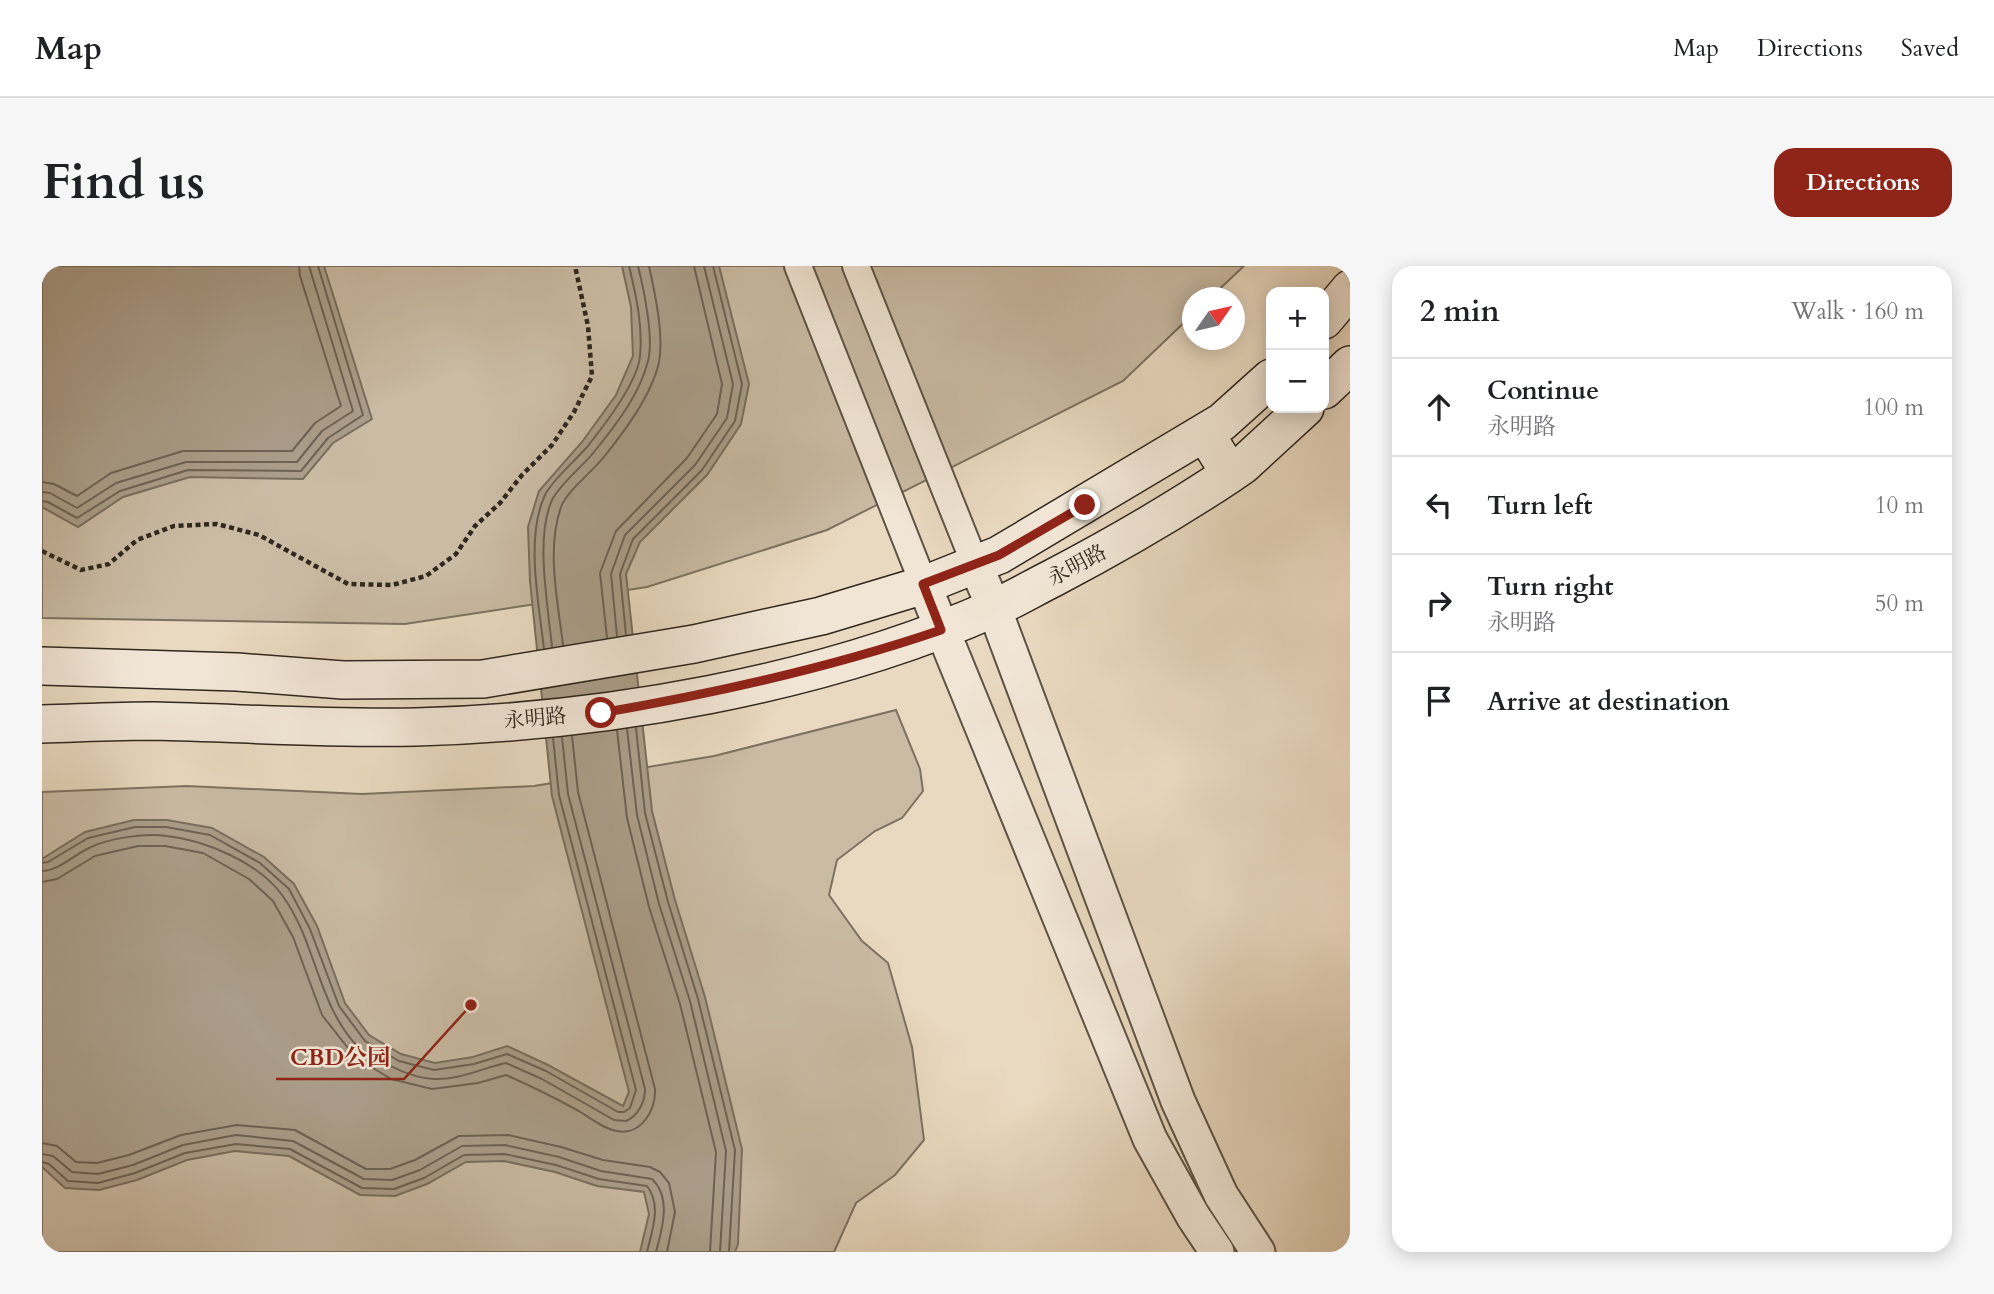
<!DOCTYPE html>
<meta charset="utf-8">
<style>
body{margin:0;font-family:Cardo,"Noto Serif SC",serif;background:#f6f6f6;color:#202124}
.controls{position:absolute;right:21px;top:21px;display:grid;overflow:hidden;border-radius:14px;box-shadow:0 4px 18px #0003}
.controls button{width:63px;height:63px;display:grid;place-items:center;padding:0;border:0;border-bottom:2px solid #e0e0e0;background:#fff;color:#202124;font:35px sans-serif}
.compass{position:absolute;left:1140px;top:21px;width:63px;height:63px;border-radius:50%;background:#fff;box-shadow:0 4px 18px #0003;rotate:56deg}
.stop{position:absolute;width:21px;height:21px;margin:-16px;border:5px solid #8f2418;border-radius:50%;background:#fff}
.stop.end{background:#8f2418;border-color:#fff;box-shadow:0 2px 7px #0008}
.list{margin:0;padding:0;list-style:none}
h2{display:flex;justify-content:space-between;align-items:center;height:91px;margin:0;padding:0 28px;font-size:30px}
h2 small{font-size:23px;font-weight:400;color:#757577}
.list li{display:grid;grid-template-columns:46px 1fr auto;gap:21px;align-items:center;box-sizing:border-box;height:98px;padding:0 28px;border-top:2px solid #e0e0e0}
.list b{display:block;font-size:26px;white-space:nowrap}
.list p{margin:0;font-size:23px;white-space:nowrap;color:#757577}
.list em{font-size:23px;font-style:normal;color:#757577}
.icon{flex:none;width:38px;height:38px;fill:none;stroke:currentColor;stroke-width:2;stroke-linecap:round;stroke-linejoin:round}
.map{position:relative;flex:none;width:1308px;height:986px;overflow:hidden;border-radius:21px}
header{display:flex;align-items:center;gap:42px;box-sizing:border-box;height:98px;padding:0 35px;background:#fff;border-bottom:2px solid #e0e0e0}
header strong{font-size:33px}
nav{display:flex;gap:38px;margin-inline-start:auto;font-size:24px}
.intro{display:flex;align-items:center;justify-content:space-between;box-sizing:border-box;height:168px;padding:0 42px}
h1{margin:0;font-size:49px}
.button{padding:18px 32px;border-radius:21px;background:#8f2418;color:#fff;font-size:24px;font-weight:700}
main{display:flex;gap:42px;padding:0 42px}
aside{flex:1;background:#fff;border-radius:21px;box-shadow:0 4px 18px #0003}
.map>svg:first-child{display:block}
.green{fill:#cabba4;stroke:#7d7261;stroke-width:2}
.water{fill:#aa9d89;stroke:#796e5e;stroke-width:2}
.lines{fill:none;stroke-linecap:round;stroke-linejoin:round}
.shore{stroke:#6d6254;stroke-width:2}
.minor-casing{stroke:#5e5446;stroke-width:30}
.tertiary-casing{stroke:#5e5446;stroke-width:37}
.secondary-casing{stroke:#30281e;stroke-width:40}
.path{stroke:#30281e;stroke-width:4.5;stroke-dasharray:5 3.5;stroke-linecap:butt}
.minor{stroke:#f1e6d6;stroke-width:26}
.tertiary{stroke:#f1e6d6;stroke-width:33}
.secondary{stroke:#f1e6d6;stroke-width:37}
.route{stroke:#8f2418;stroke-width:9}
.labels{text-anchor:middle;stroke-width:5;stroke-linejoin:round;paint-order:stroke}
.street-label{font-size:21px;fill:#30281e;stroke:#f1e6d6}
.leader{fill:none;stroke:#8f2418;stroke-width:2.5}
.callout-dot{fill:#8f2418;stroke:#f1e6d6;stroke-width:2.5}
.callout-label{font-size:23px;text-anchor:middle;font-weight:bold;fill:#8f2418;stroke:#f1e6d6;stroke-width:5;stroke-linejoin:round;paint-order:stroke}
</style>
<header>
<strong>Map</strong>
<nav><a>Map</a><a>Directions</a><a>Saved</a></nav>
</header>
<div class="intro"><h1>Find us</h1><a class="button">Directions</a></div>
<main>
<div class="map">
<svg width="1308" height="986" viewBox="0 0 1308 986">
<rect width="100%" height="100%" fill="#e9d9c0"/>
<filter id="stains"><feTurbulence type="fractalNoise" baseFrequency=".00286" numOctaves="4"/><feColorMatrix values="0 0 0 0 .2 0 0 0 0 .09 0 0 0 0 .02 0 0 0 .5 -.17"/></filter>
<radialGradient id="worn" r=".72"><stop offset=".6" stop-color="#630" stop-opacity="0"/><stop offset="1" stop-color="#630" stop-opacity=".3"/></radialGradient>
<path class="green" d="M 0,0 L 1202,0 L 1169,31 L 1150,32 L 1150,49 L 1081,115 L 785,264 L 605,321 L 363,358 L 0,352 Z
M 854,444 L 878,503 L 881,525 L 860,552 L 833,565 L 795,594 L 787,629 L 820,675 L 846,697 L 870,781 L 882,874 L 853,909 L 814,937 L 792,986 L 0,986 L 0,526 L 145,520 L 320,528 L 492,520 L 672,490 Z"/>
<path class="water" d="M 0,0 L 282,0 L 330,153 L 291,177 L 261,213 L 148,211 L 81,231 L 36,261 L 0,241 Z
M 580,0 L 677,0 L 707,118 L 699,158 L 665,209 L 598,276 L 584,308 L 610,545 L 633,634 L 663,731 L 700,883 L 696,978 L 693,986 L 598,986 L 607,948 L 602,926 L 555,920 L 513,906 L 462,895 L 424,896 L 385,918 L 353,930 L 318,929 L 247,890 L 193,885 L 145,894 L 95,914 L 57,924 L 23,922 L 0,901 L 0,593 L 43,566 L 92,554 L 125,554 L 170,562 L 222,591 L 252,618 L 275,660 L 303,737 L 327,769 L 359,788 L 393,797 L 431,791 L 465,780 L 506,799 L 581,840 L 587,826 L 510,530 L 488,315 L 486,261 L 497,225 L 540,176 L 574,129 L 591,90 L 589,41 Z"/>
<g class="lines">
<path class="shore" d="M 0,216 L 12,218 L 35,230 L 69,207 L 141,185 L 250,185 L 273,157 L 299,140 L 258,10 L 257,0
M 0,226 L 8,227 L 35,242 L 74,217 L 144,196 L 255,196 L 280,165 L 311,145 L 267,0
M 0,235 L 6,236 L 35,252 L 78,225 L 146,204 L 259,205 L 286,172 L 321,149 L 276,0
M 584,369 L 578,308 L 591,273 L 660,204 L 693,155 L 700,118 L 671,0
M 575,370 L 569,308 L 583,269 L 653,199 L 685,152 L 691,118 L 662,0
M 565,372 L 558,307 L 574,265 L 645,192 L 675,148 L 680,118 L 652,0
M 521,379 C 516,336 504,284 519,241 C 525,225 550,206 561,192 C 582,166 610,129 617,96 C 622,69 613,27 607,0
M 510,381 C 506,340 493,271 510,234 C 518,218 541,200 552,186 C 574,159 598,128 606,95 C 612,72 602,24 596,0
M 502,383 C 497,338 483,271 503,229 C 510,214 533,195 545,181 C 561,161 596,115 598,90 C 601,60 594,29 587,0
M 594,462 L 603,547 L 626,636 L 656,733 L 693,884 L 687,986
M 585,463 L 595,549 L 617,638 L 648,735 L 684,885 L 678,986
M 575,464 L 585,552 L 607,641 L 638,738 L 674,886 L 668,986
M 0,597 L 6,596 L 46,572 L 93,561 L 124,561 L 168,569 L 218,597 L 247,623 L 268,663 L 297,740 L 323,775 L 357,795 L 392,804 L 432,798 L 465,788 L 504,805 L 576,846 L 582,846 L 588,842 L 594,824 L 517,529 L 511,472
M 0,605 C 16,605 32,589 47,582 C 66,572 103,567 125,570 C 163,574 217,597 240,629 C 274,675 275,737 315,780 C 321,786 330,790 338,794 C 353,803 374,812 392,813 C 417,814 441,802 464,797 L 500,813 L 572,854 L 584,855 C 596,850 603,836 603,823 L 526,528 L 520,471
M 0,616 L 15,613 L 53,590 L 96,580 L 123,580 L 161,587 L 207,613 L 231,635 L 251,671 L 280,749 L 313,791 L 349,813 L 390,823 L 436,817 L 464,809 C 489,820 513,832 537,845 C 548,852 562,863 575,865 C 599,870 614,844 613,823 L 536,526 L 530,470
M 0,877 L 15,880 L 34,896 L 55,897 L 87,889 L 139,869 L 195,859 L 253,864 L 324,903 L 348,903 L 373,894 L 417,870 L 466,869 L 519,881 L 561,894 L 608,901 L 618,906 L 627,917 L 633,946 L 625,986
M 0,888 L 11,890 L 30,906 L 56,908 L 91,899 L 141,879 L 194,869 L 251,875 L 322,913 L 350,914 L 378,904 L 420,880 L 463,879 L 517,891 L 559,905 L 610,913 C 630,932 620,963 614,986
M 0,896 L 7,898 L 26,915 L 56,917 L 93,907 L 143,887 L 194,878 L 248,883 L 320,922 L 352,923 L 382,912 L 422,889 L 462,888 L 514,899 L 557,913 L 605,920 C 620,939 610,965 605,986"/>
<g class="minor-casing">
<path id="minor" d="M 756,0 L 882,319
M 814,0 L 933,298"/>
</g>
<g class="tertiary-casing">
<path id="tertiary" d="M 933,298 L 952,342 L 1136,835 L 1179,929 L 1216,986
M 882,319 L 1108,873 L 1151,950 L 1175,986"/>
</g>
<g class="secondary-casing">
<path id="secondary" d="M 1282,54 L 1308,23
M 1282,124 L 1308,99
M 1188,208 L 1201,199 L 1263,142
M 0,400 L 195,406 L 301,414 L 441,413 L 652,378 L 779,350 L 882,319 L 957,289 L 1180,156 L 1229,112
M 0,458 C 37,457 75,455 112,455 C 199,457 286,463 374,461 C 562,456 777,419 950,343 C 971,334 991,322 1011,312 C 1072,280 1131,246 1188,208 L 1163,167"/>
</g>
<path class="path" d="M 0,285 L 39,304 L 67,298 L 95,274 L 132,260 L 175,258 L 217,269 L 306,318 L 350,319 L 384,310 L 414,288 L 433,260 L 458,237 L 480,209 L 510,179 L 532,146 L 550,110 L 546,60 L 533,0"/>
<use href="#minor" class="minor"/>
<use href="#tertiary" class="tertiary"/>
<use href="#secondary" class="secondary"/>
</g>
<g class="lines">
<path class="route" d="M 559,447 C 675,427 788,402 899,364 L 881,318 L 957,289 L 1043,239"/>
</g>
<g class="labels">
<g class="street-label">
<text transform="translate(1035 299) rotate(-28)" y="7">永明路</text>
<text transform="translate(493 452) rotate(-5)" y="7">永明路</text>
</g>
</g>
<path class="leader" d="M429 739L362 813H234"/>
<circle class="callout-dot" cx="429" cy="739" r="7"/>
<g class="callout-label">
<text x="298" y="799">CBD公园</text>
</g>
<rect width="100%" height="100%" filter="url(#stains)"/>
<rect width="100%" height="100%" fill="url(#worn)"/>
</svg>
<div class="controls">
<button>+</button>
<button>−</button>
</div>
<svg class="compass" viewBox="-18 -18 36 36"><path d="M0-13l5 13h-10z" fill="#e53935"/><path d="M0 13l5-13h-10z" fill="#757577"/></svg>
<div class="stop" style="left:559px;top:447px"></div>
<div class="stop end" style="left:1043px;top:239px"></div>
</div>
<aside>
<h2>2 min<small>Walk · 160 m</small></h2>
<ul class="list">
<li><svg class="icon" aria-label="ahead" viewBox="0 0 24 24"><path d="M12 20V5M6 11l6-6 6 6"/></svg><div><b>Continue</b><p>永明路</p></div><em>100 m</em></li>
<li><svg class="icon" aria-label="left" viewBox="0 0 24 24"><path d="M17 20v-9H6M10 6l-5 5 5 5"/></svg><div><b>Turn left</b></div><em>10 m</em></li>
<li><svg class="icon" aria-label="right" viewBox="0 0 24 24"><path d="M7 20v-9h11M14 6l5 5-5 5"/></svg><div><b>Turn right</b><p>永明路</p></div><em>50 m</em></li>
<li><svg class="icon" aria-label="arrive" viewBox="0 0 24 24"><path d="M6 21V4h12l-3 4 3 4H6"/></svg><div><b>Arrive at destination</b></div></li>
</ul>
</aside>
</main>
